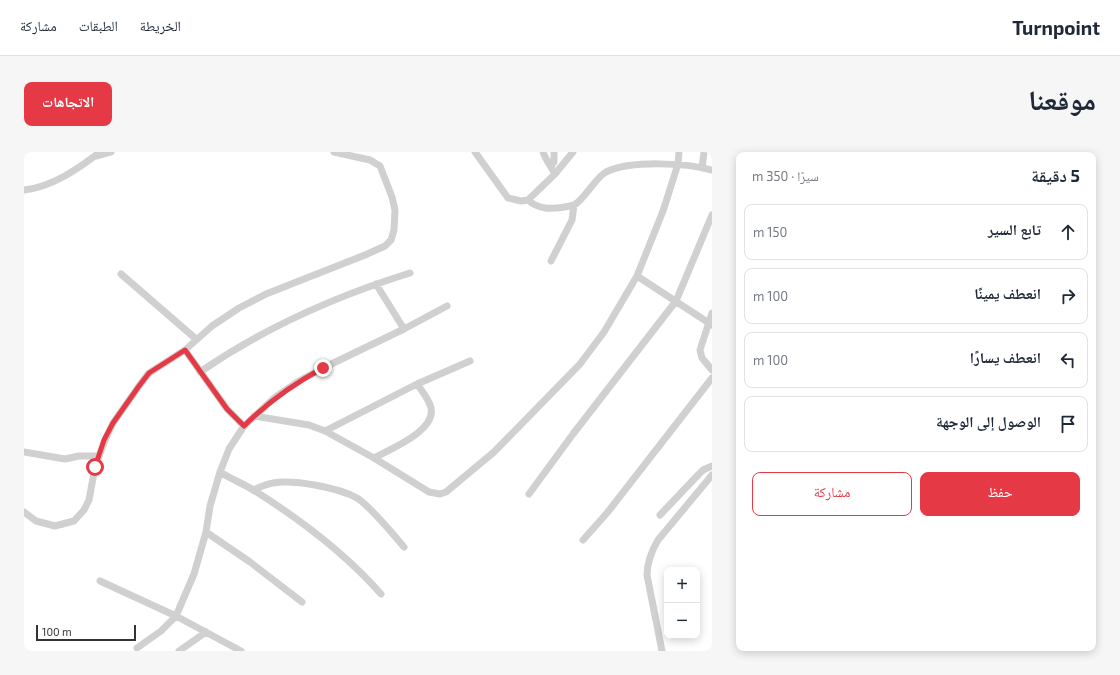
<!DOCTYPE html>
<html lang="ar">
<meta charset="utf-8">
<style>
body{margin:0;font-family:"Exo 2","Noto Naskh Arabic",sans-serif;background:#f6f6f7;color:#1f2937;direction:rtl}
.controls{position:absolute;right:12px;bottom:12px;display:grid;overflow:hidden;border-radius:8px;box-shadow:0 2px 10px #0003}
.controls button{width:36px;height:36px;display:grid;place-items:center;padding:0;border:0;border-bottom:1px solid #e0e1e3;background:#fff;color:#1f2937;font:20px sans-serif}
.scale{position:absolute;left:12px;bottom:10px;width:100px;box-sizing:border-box;padding-left:4px;border:2px solid #333;border-top:0;font-size:11px;line-height:14px;white-space:nowrap;color:#333;-webkit-text-stroke:3px #fff;paint-order:stroke}
.stop{position:absolute;width:12px;height:12px;margin:-9px;border:3px solid #e63946;border-radius:50%;background:#fff}
.stop.end{background:#e63946;border-color:#fff;box-shadow:0 1px 4px #0008}
.list{margin:0;padding:0;list-style:none}
h2{display:flex;justify-content:space-between;align-items:center;height:52px;margin:0;padding:0 16px;font-size:17px}
h2 small{font-size:13px;font-weight:400;color:#747a83}
.list li{display:grid;grid-template-columns:26px 1fr auto;gap:12px;align-items:center;box-sizing:border-box;height:56px;margin:0 8px 8px;padding:0 8px;border:1px solid #e0e1e3;border-radius:8px}
.list b{display:block;font-size:15px;white-space:nowrap}
.list em{font-size:13px;font-style:normal;color:#747a83}
.actions{display:flex;gap:8px;padding:12px 16px}
.actions a{flex:1;padding:9px 0;border:1px solid #e63946;border-radius:8px;text-align:center;font-size:14px;color:#e63946}
.actions .main{background:#e63946;color:#fff}
.icon{flex:none;width:22px;height:22px;fill:none;stroke:currentColor;stroke-width:2;stroke-linecap:round;stroke-linejoin:round}
.map{position:relative;flex:none;width:688px;height:499px;overflow:hidden;direction:ltr;border-radius:8px}
header{display:flex;align-items:center;gap:24px;box-sizing:border-box;height:56px;padding:0 20px;background:#fff;border-bottom:1px solid #e0e1e3}
header strong{font-size:19px}
nav{display:flex;gap:22px;margin-inline-start:auto;font-size:14px}
.intro{display:flex;align-items:center;justify-content:space-between;box-sizing:border-box;height:96px;padding:0 24px}
h1{margin:0;font-size:28px}
.button{padding:10px 18px;border-radius:8px;background:#e63946;color:#fff;font-size:14px;font-weight:700}
main{display:flex;gap:24px;padding:0 24px}
aside{flex:1;background:#fff;border-radius:8px;box-shadow:0 2px 10px #0003}
.map>svg:first-child{display:block}
.lines{fill:none;stroke-linecap:round;stroke-linejoin:round}
.street{stroke:#d0d0d0;stroke-width:7}
.route{stroke:#e63946;stroke-width:5}
</style>
<header>
<strong>Turnpoint</strong>
<nav><a>الخريطة</a><a>الطبقات</a><a>مشاركة</a></nav>
</header>
<div class="intro"><h1>موقعنا</h1><a class="button">الاتجاهات</a></div>
<main>
<aside>
<h2>5 دقيقة<small>سيرًا · 350 m</small></h2>
<ul class="list">
<li><svg class="icon" aria-label="ahead" viewBox="0 0 24 24"><path d="M12 20V5M6 11l6-6 6 6"/></svg><div><b>تابع السير</b></div><em>150 m</em></li>
<li><svg class="icon" aria-label="right" viewBox="0 0 24 24"><path d="M7 20v-9h11M14 6l5 5-5 5"/></svg><div><b>انعطف يمينًا</b></div><em>100 m</em></li>
<li><svg class="icon" aria-label="left" viewBox="0 0 24 24"><path d="M17 20v-9H6M10 6l-5 5 5 5"/></svg><div><b>انعطف يسارًا</b></div><em>100 m</em></li>
<li><svg class="icon" aria-label="arrive" viewBox="0 0 24 24"><path d="M6 21V4h12l-3 4 3 4H6"/></svg><div><b>الوصول إلى الوجهة</b></div></li>
</ul>
<div class="actions"><a class="main">حفظ</a><a>مشاركة</a></div>
</aside>
<div class="map">
<svg width="688" height="499" viewBox="0 0 688 499">
<rect width="100%" height="100%" fill="#fff"/>
<g class="lines">
<path class="street" d="M 451,0 L 484,46 L 497,49 L 504,48
M 519,0 C 522,9 527,14 531,22
M 549,0 L 531,22 L 504,48 C 515,58 527,57 541,55 C 544,54 548,54 550,53 C 560,48 571,26 582,20 C 607,8 662,11 688,18
M 73,4 L 87,0
M 527,14 L 530,10 L 530,0
M 678,16 L 680,0
M 0,38 C 28,35 54,17 76,0
M 527,109 L 548,68 L 550,53
M 97,122 L 172,187
M 613,124 L 688,173
M 352,132 L 380,177
M 688,161 L 676,198 L 678,206 L 688,218
M 161,198 L 203,257 L 220,274
M 176,220 C 240,176 312,144 386,121
M 230,264 L 285,273 L 301,279 L 350,306 L 405,340 L 416,342 L 422,340 L 470,300 L 556,212 L 580,180 L 613,124 L 639,59 L 654,12 L 655,0
M 301,279 L 393,232 L 446,209
M 0,300 L 41,307 L 55,304 L 75,304
M 350,306 C 366,297 412,279 407,256 C 405,247 398,239 393,232
M 196,320 C 207,327 220,332 231,339 C 277,368 321,401 357,442
M 229,338 C 236,335 242,332 249,331 C 270,327 315,336 333,346 C 347,355 368,381 380,395
M 505,342 L 549,282 L 652,149 L 688,63
M 0,360 L 12,369 L 31,374 L 50,369 L 60,358 L 65,348 L 71,315 L 81,288 L 89,271 L 115,234 L 125,221 L 161,198 L 188,174 L 215,156 L 242,142 L 341,103 L 361,94 L 367,88 L 370,78 L 371,58 L 368,45 L 356,14 L 346,8 L 310,0
M 636,363 L 674,323 L 679,318 L 688,314
M 182,380 L 226,410 L 278,450
M 559,388 L 583,361 L 688,226
M 76,429 L 152,464 L 217,499
M 113,496 L 137,479 L 152,464 L 170,422 L 182,380 L 186,354 L 196,320 L 205,297 L 220,274 L 250,246 L 275,229 L 299,216 L 380,177 L 423,154
M 155,499 L 182,480
M 638,499 L 623,423 C 623,410 627,400 634,388 L 688,323"/>
</g>
<g class="lines">
<path class="route" d="M 71,315 L 80,288 L 89,271 L 115,234 L 125,221 L 161,198 L 203,257 L 220,274 C 244,250 269,232 299,216"/>
</g>
</svg>
<div class="controls">
<button>+</button>
<button>−</button>
</div>
<div class="scale">100 m</div>
<div class="stop" style="left:71px;top:315px"></div>
<div class="stop end" style="left:299px;top:216px"></div>
</div>
</main>
